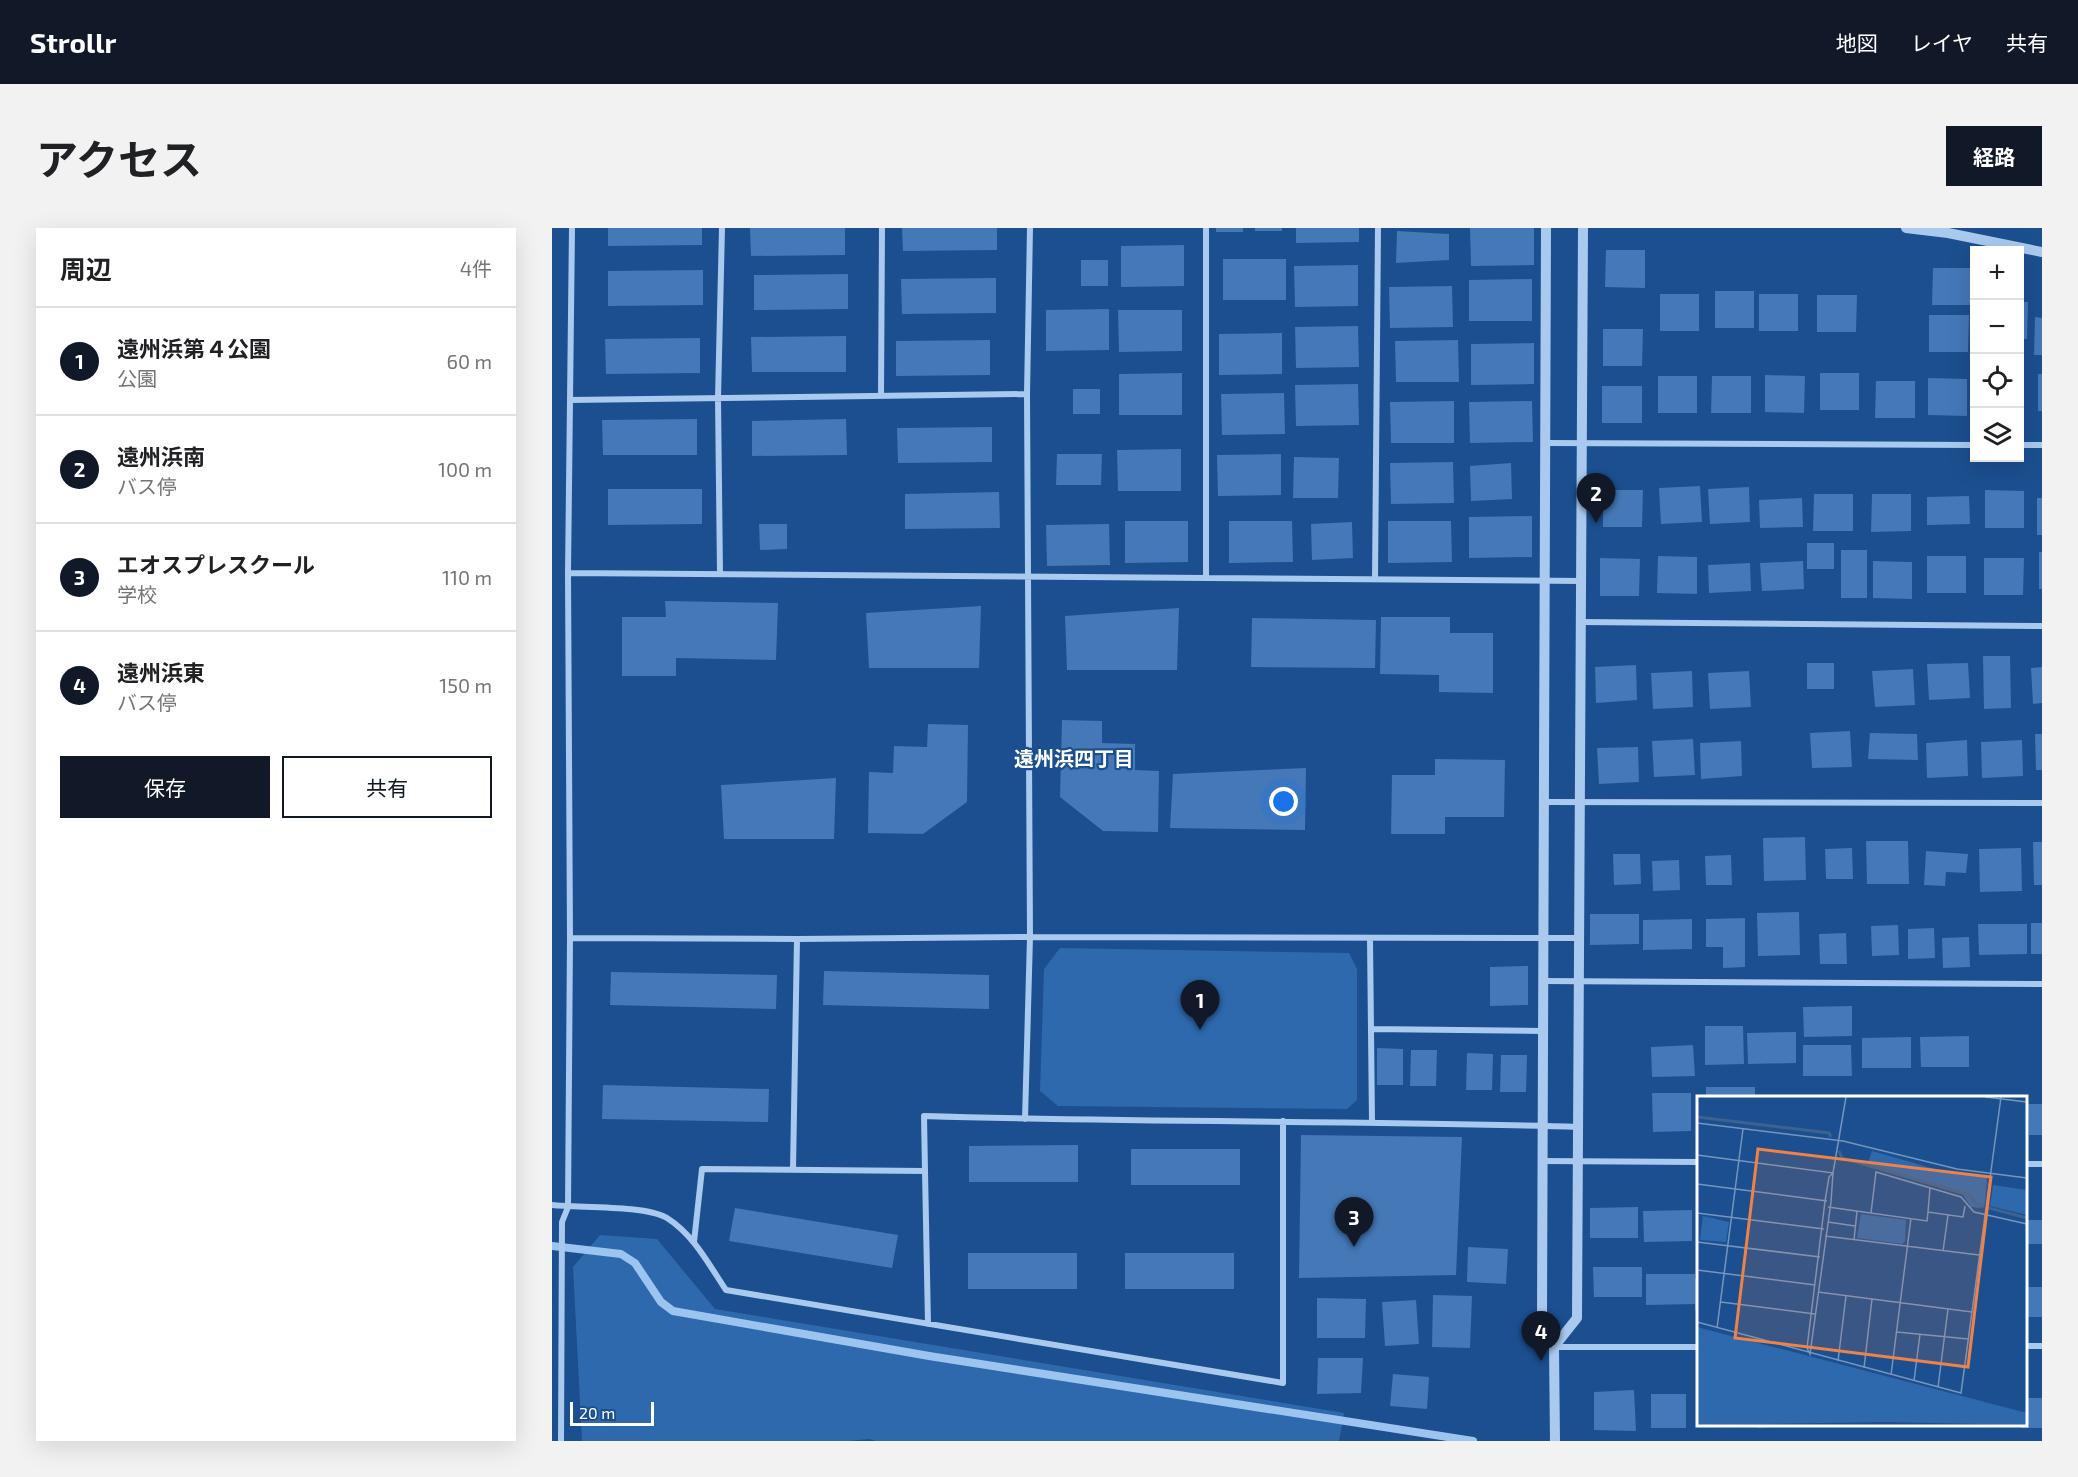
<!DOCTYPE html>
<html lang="ja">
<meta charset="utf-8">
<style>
body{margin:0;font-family:"Exo 2","Noto Sans JP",sans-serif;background:#f2f2f2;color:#202124}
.controls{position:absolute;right:18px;top:18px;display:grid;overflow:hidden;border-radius:0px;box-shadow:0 6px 24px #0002}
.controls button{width:54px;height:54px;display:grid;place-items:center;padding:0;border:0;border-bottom:2px solid #e0e0e0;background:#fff;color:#202124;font:30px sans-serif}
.scale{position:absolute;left:18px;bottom:15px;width:84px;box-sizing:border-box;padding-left:6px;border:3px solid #fff;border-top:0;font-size:16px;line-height:21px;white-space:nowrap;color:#fff;-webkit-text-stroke:4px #1b4f8f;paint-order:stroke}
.you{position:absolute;left:732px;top:574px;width:21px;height:21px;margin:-15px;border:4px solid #fff;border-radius:50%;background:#1a73e8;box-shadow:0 0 0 9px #1a73e833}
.badge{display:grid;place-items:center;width:39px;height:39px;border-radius:50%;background:#111827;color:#fff;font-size:20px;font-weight:700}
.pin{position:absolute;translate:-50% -50px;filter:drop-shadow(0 2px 3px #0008)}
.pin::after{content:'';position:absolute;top:32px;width:21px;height:18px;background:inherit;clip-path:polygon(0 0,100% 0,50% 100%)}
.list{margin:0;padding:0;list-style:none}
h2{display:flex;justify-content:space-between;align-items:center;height:78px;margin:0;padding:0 24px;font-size:26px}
h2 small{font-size:20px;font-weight:400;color:#757577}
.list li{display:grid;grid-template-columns:39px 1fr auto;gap:18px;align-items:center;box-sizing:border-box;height:108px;padding:0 24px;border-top:2px solid #e0e0e0}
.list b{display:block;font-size:22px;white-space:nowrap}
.list p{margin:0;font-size:20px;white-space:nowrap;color:#757577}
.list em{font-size:20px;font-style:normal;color:#757577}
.actions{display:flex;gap:12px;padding:18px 24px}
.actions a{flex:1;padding:14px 0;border:2px solid #111827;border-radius:0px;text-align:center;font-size:21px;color:#111827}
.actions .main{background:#111827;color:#fff}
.icon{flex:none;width:33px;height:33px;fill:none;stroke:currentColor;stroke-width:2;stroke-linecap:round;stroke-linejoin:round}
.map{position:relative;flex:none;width:1490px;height:1213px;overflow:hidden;border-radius:0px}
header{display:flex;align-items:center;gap:36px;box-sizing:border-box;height:84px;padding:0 30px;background:#111827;color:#fff}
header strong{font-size:28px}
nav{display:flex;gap:33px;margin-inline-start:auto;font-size:21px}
.intro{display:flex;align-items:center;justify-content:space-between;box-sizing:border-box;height:144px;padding:0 36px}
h1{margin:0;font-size:42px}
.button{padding:15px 27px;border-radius:0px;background:#111827;color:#fff;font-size:21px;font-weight:700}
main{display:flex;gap:36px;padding:0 36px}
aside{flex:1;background:#fff;border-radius:0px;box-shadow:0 6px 24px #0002}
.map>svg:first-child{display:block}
.green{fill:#2e69ad}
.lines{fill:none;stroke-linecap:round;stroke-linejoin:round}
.stream{stroke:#9cc4f0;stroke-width:8}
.building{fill:#4478b7}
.minor{stroke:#a9c9ee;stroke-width:6}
.tertiary{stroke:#a9c9ee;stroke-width:10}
.labels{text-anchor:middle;stroke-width:4.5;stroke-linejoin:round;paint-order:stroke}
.neighbourhood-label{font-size:20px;font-weight:bold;fill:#fff;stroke:#1b4f8f}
.inset-river{fill:none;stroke:#3c6290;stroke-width:3}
.inset-road{fill:none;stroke:#7695bc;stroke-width:1.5}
.view{fill:#ee8249;fill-opacity:0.15;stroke:#ee8249;stroke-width:3}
.inset-edge{fill:none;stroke:#fff;stroke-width:3}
</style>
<header>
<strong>Strollr</strong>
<nav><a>地図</a><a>レイヤ</a><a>共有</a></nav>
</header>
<div class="intro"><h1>アクセス</h1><a class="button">経路</a></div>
<main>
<aside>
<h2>周辺<small>4件</small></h2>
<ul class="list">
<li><span class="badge">1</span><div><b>遠州浜第４公園</b><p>公園</p></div><em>60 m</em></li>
<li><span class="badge">2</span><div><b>遠州浜南</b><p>バス停</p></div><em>100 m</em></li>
<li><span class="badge">3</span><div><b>エオスプレスクール</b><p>学校</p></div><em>110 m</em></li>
<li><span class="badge">4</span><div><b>遠州浜東</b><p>バス停</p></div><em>150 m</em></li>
</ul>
<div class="actions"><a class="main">保存</a><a>共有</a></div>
</aside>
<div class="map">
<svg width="1490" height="1213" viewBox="0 0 1490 1213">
<rect width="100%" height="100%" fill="#1b4f8f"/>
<path class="green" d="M 508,720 L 797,725 L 805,741 L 805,872 L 795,881 L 506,878 L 488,863 L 492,741 Z
M 48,1007 L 105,1011 L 163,1081 L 792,1185 L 787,1213 L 324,1213 L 317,1211 L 297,1213 L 30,1213 L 21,1039 Z"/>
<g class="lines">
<path class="stream" d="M 0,1018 L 69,1026 L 83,1035 L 109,1074 L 121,1083 L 377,1128 L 921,1213"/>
</g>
<path class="building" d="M 56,0 L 150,0 L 150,17 L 56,18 Z
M 198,0 L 293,0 L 293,27 L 199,28 Z
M 350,0 L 445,0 L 445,22 L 351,23 Z
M 664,0 L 691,0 L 691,4 L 664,4 Z
M 703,0 L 730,0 L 730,3 L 703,3 Z
M 744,0 L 807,0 L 807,14 L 744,15 Z
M 918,0 L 982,0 L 982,37 L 919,38 Z
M 845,3 L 897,6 L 897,32 L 844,35 Z
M 632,17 L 632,58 L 569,59 L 569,18 Z
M 1054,22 L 1093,22 L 1093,60 L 1053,59 Z
M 671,31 L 734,31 L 734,72 L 671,72 Z
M 529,32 L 556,32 L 556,58 L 529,58 Z
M 806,37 L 806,78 L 743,79 L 742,38 Z
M 1381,40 L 1420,40 L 1420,77 L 1380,77 Z
M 151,42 L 151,77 L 56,78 L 56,43 Z
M 296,46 L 296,81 L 202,82 L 202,47 Z
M 444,50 L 444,85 L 350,86 L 349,51 Z
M 980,51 L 980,93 L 917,93 L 917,52 Z
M 900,58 L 901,99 L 838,100 L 837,59 Z
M 1163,63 L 1202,63 L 1202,100 L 1163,100 Z
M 1108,66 L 1147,66 L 1147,103 L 1108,103 Z
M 1207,66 L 1246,66 L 1246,103 L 1207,103 Z
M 1265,67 L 1305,67 L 1304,104 L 1265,104 Z
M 1468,74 L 1476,74 L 1475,111 L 1468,111 Z
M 557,81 L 557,122 L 494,123 L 494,82 Z
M 566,82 L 630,82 L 630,123 L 567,124 Z
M 1377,87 L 1417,87 L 1416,124 L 1377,124 Z
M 1483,89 L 1490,90 L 1490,127 L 1482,127 Z
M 806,98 L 807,139 L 744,140 L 743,99 Z
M 1051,101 L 1091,101 L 1090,138 L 1051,138 Z
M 730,105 L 730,146 L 667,147 L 667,106 Z
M 294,108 L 294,144 L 200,144 L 199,109 Z
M 148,110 L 148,145 L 54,146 L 53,111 Z
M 438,112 L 438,147 L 344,148 L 344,113 Z
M 906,112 L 907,154 L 844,154 L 843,113 Z
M 982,115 L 982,156 L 919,157 L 919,116 Z
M 630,145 L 630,187 L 567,187 L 567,146 Z
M 1268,145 L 1307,145 L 1307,182 L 1268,182 Z
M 1486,146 L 1490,146 L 1490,183 L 1486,183 Z
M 1213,147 L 1253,148 L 1252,185 L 1213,184 Z
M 1106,148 L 1145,148 L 1145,185 L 1106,185 Z
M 1160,148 L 1199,148 L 1199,185 L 1159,185 Z
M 1376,150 L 1415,151 L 1415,188 L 1376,187 Z
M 1324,153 L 1363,153 L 1363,190 L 1323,190 Z
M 806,156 L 807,197 L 744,198 L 743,157 Z
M 1050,158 L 1090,158 L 1090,195 L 1050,195 Z
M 521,161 L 548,161 L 548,186 L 521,186 Z
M 732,165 L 733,206 L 670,207 L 669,166 Z
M 902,173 L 902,215 L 839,215 L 838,174 Z
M 980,173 L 981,214 L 918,215 L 917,174 Z
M 145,191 L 145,227 L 51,227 L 50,192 Z
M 294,191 L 295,227 L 200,228 L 200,193 Z
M 440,199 L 440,234 L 346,235 L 345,200 Z
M 629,221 L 629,263 L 566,263 L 565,222 Z
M 505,226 L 550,226 L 549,257 L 504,257 Z
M 729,226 L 729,267 L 666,268 L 665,227 Z
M 742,229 L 787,230 L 786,270 L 741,270 Z
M 901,234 L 902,275 L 839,276 L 838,235 Z
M 959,235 L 960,271 L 919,273 L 918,238 Z
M 1148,258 L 1150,294 L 1109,296 L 1107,260 Z
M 1197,259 L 1198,294 L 1158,296 L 1156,261 Z
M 56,261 L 150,261 L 150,296 L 56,297 Z
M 1051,262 L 1091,262 L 1090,299 L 1051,299 Z
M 1433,262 L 1472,263 L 1472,300 L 1433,300 Z
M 447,264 L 448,300 L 353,301 L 353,266 Z
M 1262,266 L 1301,266 L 1301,303 L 1261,303 Z
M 1320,266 L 1359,266 L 1359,303 L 1319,304 Z
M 1417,268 L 1418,296 L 1375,297 L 1375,269 Z
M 1250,270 L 1251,299 L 1208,300 L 1207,272 Z
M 1485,270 L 1490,270 L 1490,307 L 1485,307 Z
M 980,288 L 980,329 L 917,330 L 917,289 Z
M 573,293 L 636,293 L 636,334 L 573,335 Z
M 677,293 L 740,293 L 741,334 L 677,335 Z
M 836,293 L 899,293 L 900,334 L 836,335 Z
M 800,294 L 801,330 L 760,332 L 759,296 Z
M 207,296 L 235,296 L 235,321 L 208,322 Z
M 557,296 L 558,337 L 495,338 L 494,297 Z
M 1255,315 L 1282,315 L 1282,341 L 1255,341 Z
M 1289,322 L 1315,322 L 1315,370 L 1289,370 Z
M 1487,324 L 1490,324 L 1490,361 L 1487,361 Z
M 1106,328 L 1145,329 L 1145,366 L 1105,365 Z
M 1375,328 L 1414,328 L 1414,365 L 1375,365 Z
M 1048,330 L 1088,331 L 1087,368 L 1048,368 Z
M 1432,330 L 1472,330 L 1471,367 L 1432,367 Z
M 1251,333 L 1252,361 L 1210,363 L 1208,335 Z
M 1321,333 L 1360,334 L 1360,371 L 1321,370 Z
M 1198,335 L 1199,363 L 1157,365 L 1156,337 Z
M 113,373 L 226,375 L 224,432 L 124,430 L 124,448 L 70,448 L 70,389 L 114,389 Z
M 429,378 L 427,440 L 317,440 L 314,385 Z
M 627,380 L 625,442 L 515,442 L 513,388 Z
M 829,389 L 898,389 L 898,405 L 941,405 L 941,465 L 887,464 L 887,447 L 828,446 Z
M 700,390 L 824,392 L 823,440 L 699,439 Z
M 1431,428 L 1458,428 L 1459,480 L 1432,481 Z
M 1255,435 L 1282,435 L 1282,461 L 1255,461 Z
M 1416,435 L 1418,470 L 1377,472 L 1375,436 Z
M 1084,437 L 1085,472 L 1044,475 L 1043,439 Z
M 1490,439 L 1490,475 L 1481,476 L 1479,440 Z
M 1361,441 L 1363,477 L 1323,479 L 1320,443 Z
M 1140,443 L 1141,479 L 1101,481 L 1099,445 Z
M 1197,443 L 1199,479 L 1158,481 L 1156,445 Z
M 510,492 L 550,493 L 550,515 L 583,516 L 583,542 L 607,543 L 606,604 L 551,603 L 508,569 Z
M 376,496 L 416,497 L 415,574 L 371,606 L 316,605 L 317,544 L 341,545 L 342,518 L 375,519 Z
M 1298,503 L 1300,539 L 1260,540 L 1258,505 Z
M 1318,505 L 1365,506 L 1366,532 L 1316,531 Z
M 1483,506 L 1490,506 L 1490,542 L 1484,542 Z
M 1141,511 L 1143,547 L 1102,549 L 1100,513 Z
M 1415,512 L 1416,548 L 1375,550 L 1374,515 Z
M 1470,512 L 1471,548 L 1430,550 L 1429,514 Z
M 1189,513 L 1190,548 L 1149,551 L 1148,515 Z
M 1086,519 L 1087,554 L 1047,556 L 1045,520 Z
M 883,531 L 953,532 L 952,589 L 893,589 L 893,606 L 839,606 L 840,547 L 883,547 Z
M 754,540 L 753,602 L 618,600 L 621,546 Z
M 284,550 L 282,611 L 172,611 L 169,557 Z
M 1253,609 L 1254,652 L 1212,653 L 1211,610 Z
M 1314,613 L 1356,613 L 1357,656 L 1315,656 Z
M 1481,614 L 1490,614 L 1490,657 L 1482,657 Z
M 1300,620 L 1301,651 L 1274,651 L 1273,621 Z
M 1469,620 L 1470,663 L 1428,664 L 1427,621 Z
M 1374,623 L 1416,626 L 1414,645 L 1394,644 L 1393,658 L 1372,657 Z
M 1061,626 L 1088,626 L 1089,656 L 1062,657 Z
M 1179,627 L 1180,657 L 1154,657 L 1153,628 Z
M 1127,632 L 1128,662 L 1101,663 L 1100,633 Z
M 1247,684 L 1248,727 L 1206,728 L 1205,685 Z
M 1038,686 L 1087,686 L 1087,716 L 1038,717 Z
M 1193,690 L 1193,739 L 1171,740 L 1171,719 L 1154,719 L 1154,691 Z
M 1140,691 L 1140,721 L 1091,722 L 1091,692 Z
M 1479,695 L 1490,695 L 1490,726 L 1479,726 Z
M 1426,696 L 1475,696 L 1475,726 L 1427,727 Z
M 1346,697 L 1347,727 L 1320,728 L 1319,698 Z
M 1382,700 L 1383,730 L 1356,731 L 1356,701 Z
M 1294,705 L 1295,736 L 1268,736 L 1267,706 Z
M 1417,709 L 1418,739 L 1391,740 L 1390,710 Z
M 976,738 L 976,777 L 938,778 L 938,739 Z
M 272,743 L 437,747 L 437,781 L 271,777 Z
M 59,744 L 225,747 L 224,781 L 58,777 Z
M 1300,778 L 1300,808 L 1252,809 L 1251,779 Z
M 1153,798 L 1191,798 L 1192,836 L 1153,837 Z
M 1244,804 L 1244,835 L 1196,836 L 1195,805 Z
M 1417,808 L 1417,839 L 1369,839 L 1368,809 Z
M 1359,809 L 1359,840 L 1310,840 L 1310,810 Z
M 1141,817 L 1143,848 L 1100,849 L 1099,819 Z
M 1251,817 L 1299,817 L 1300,848 L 1251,848 Z
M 825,820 L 851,821 L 851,857 L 825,857 Z
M 859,822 L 885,822 L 884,858 L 858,858 Z
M 915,825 L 941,826 L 940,862 L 914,862 Z
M 949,827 L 975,827 L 974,864 L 948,864 Z
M 51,857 L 217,861 L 216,894 L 50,891 Z
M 1154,859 L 1203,859 L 1203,870 L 1154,870 Z
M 1100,865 L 1139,865 L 1139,903 L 1101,904 Z
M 1476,876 L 1490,876 L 1490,907 L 1477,907 Z
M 749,907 L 910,909 L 904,1047 L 747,1050 Z
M 526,917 L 526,954 L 417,954 L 417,918 Z
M 579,921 L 688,921 L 688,957 L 579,957 Z
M 1086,979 L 1086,1010 L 1038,1010 L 1038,980 Z
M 183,980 L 346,1007 L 340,1040 L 177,1013 Z
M 1140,982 L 1140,1013 L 1092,1014 L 1091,983 Z
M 1475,992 L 1490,992 L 1490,1016 L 1475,1016 Z
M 916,1019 L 956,1021 L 954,1056 L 915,1054 Z
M 416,1025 L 525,1025 L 525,1061 L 416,1061 Z
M 573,1025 L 682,1025 L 682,1061 L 573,1061 Z
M 1041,1039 L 1090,1039 L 1090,1069 L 1042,1069 Z
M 1094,1046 L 1143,1046 L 1143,1051 L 1146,1051 L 1146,1082 L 1143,1082 L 1143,1076 L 1094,1077 Z
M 1474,1059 L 1490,1059 L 1490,1089 L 1475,1089 Z
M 881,1067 L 920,1068 L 918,1120 L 880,1119 Z
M 765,1070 L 814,1071 L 813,1110 L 765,1110 Z
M 864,1072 L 867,1116 L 833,1118 L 830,1074 Z
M 766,1130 L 811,1130 L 809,1165 L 765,1166 Z
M 841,1146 L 877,1149 L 875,1181 L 838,1178 Z
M 1082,1162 L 1084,1203 L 1042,1202 L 1042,1164 Z
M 1099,1166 L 1134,1166 L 1134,1200 L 1099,1200 Z
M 1474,1170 L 1490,1170 L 1490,1200 L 1469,1200 L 1469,1196 L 1474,1196 Z
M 1205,1196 L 1238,1196 L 1238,1198 L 1205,1200 Z"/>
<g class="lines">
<path class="minor" d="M 654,0 L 654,350
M 329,168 L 330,0
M 18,172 L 475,166
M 993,215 L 1422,217
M 1468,217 L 1490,217
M 16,345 L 1029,353
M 168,346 L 166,170 L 170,0
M 823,351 L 826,0
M 1029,394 L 1490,398
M 992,574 L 1490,575
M 18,710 L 245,711 L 478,709 L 1028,710
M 818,711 L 820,894
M 991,753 L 1490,756
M 819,801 L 991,803
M 473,891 L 478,709 L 475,166 L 478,0
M 990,933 L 1146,934
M 1474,936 L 1490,936
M 241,942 L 245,711
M 373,943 L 376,1096
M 0,977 C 28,980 94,977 115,990 C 142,1007 157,1037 174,1062 L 731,1155 L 731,893
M 142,1014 L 150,941 L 373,943 L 372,888 C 590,895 809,892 1027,899
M 1474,1118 L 1490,1118
M 1003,1119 L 1146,1119
M 9,1213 L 10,994 L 16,979 L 18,710 L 16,345 L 20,0"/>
<path class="tertiary" d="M 994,0 L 990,1089 L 1002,1119 L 1025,1090 L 1031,0
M 1354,0 L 1396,5 L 1490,24
M 1002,1119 L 1003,1213"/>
</g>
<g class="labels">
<g class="neighbourhood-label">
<text x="522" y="538">遠州浜四丁目</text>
</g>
</g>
<g transform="translate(1145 868)">
<rect width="330" height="330" fill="#1b4f8f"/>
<path d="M 175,55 L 245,75 L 290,80 L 288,108 L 283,112 L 274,111 L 266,99 L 170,70 ZM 296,89 L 330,94 L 330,119 L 293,110 ZM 164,118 L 209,124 L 208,145 L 205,148 L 160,142 ZM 6,120 L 32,126 L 29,146 L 3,144 ZM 0,231 L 330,317 L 330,329 L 189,326 L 0,329 Z" fill="#2e69ad"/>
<path class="inset-river" d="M 0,21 L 132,37 L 134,41M 142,55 L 145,62 L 273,99 L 278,107 L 287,111M 292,112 L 330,122"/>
<path class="inset-road" d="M 288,1 L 330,6M 0,27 L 146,45 L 260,73 L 330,82M 0,59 L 136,77 L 149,1M 136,77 L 134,106 L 113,258 L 110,252 L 128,105 L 132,81 ZM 0,88 L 130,105M 131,111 L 230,125 L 231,116 L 266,121 L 268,110M 231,116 L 233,92M 0,117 L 127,133M 174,117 L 179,76 L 264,101 L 277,116 L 330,128M 131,126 L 158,130M 128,140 L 282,159M 157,144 L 160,115M 0,146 L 123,161M 246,155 L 251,119M 0,174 L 118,189M 121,196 L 275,216M 24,206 L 118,218M 0,226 L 264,297 L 304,1M 20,232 L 46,33M 200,236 L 271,243M 141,265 L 149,200M 167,272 L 175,203M 194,279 L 214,122M 217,285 L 223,238M 241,291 L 251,213"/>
<path class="view" d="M 61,53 L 294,81 L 271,271 L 38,242 Z"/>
<rect width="330" height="330" class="inset-edge"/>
</g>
</svg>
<div class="controls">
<button>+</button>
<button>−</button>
<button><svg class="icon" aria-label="locate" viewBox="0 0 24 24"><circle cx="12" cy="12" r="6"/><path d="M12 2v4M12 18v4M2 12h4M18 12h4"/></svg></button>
<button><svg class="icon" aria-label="layers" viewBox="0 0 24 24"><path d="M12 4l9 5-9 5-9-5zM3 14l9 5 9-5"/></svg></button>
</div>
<div class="scale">20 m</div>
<div class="you"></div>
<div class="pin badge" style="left:648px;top:802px">1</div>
<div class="pin badge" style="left:1044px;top:295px">2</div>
<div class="pin badge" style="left:802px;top:1019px">3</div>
<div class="pin badge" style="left:989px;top:1133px">4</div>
</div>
</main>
